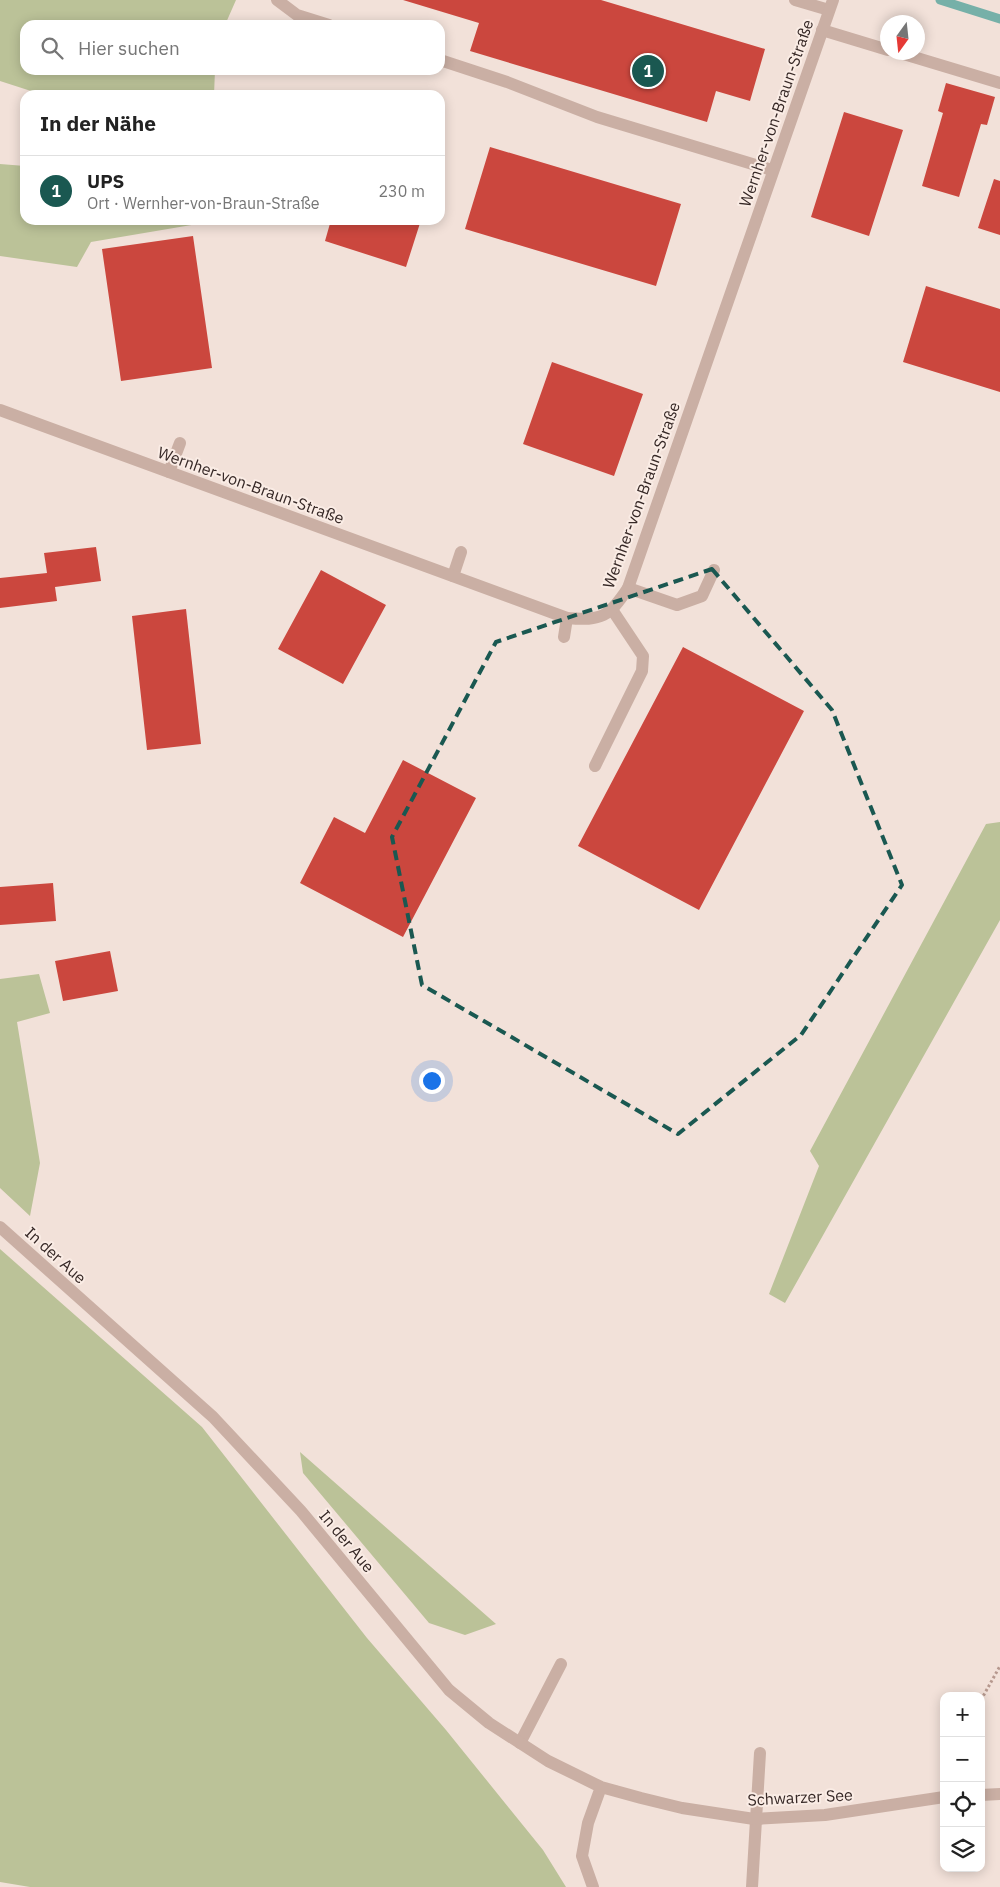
<!DOCTYPE html>
<html lang="de">
<meta charset="utf-8">
<style>
body{margin:0;font-family:"IBM Plex Sans",sans-serif;background:#f2f2f2;color:#222}
.controls{position:absolute;right:15px;bottom:15px;display:grid;overflow:hidden;border-radius:10px;box-shadow:0 2px 12px #0003}
.controls button{width:45px;height:45px;display:grid;place-items:center;padding:0;border:0;border-bottom:1px solid #e0e0e0;background:#fff;color:#222;font:25px sans-serif}
.compass{position:absolute;left:880px;top:15px;width:45px;height:45px;border-radius:50%;background:#fff;box-shadow:0 2px 12px #0003;rotate:195deg}
.you{position:absolute;left:431px;top:1080px;width:18px;height:18px;margin:-12px;border:4px solid #fff;border-radius:50%;background:#1a73e8;box-shadow:0 0 0 8px #1a73e833}
.badge{display:grid;place-items:center;width:32px;height:32px;border-radius:50%;background:#1a5851;color:#fff;font-size:16px;font-weight:700}
.pin{position:absolute;translate:-50% -50%;border:2px solid #fff;box-shadow:0 1px 5px #0006}
.list{margin:0;padding:0;list-style:none}
h2{display:flex;justify-content:space-between;align-items:center;height:65px;margin:0;padding:0 20px;font-size:21px}
h2 small{font-size:16px;font-weight:400;color:#767676}
.list li{display:grid;grid-template-columns:32px 1fr auto;gap:15px;align-items:center;box-sizing:border-box;height:70px;padding:0 20px;border-top:1px solid #e0e0e0}
.list b{display:block;font-size:19px;white-space:nowrap}
.list p{margin:0;font-size:16px;white-space:nowrap;color:#767676}
.list em{font-size:16px;font-style:normal;color:#767676}
.icon{flex:none;width:28px;height:28px;fill:none;stroke:currentColor;stroke-width:2;stroke-linecap:round;stroke-linejoin:round}
.map{position:relative;flex:none;width:1000px;height:1887px;overflow:hidden}
.search{position:absolute;background:#fff;box-shadow:0 2px 12px #0003;left:20px;top:20px;width:425px;height:55px;display:flex;align-items:center;gap:12px;box-sizing:border-box;padding:0 18px;border-radius:15px;color:#767676;font-size:19px}
.panel{position:absolute;background:#fff;box-shadow:0 2px 12px #0003;left:20px;top:90px;width:425px;height:135px;border-radius:15px}
.map>svg:first-child{display:block}
.green{fill:#bbc298}
.lines{fill:none;stroke-linecap:round;stroke-linejoin:round}
.stream{stroke:#76b0a8;stroke-width:9}
.building{fill:#cb473e}
.path{stroke:#b6988e;stroke-width:3;stroke-dasharray:2.5 2.5;stroke-linecap:butt}
.lane{stroke:#caafa4;stroke-width:12}
.street{stroke:#caafa4;stroke-width:12}
.marked{fill:none;stroke:#1a5851;stroke-width:4;stroke-dasharray:10 6;stroke-linejoin:round}
.labels{text-anchor:middle;stroke-width:4;stroke-linejoin:round;paint-order:stroke}
.street-label{font-size:16px;fill:#362826;stroke:#faece5}
</style>
<div class="map">
<svg width="1000" height="1887" viewBox="0 0 1000 1887">
<rect width="100%" height="100%" fill="#f2e1d9"/>
<path class="green" d="M 0,0 L 236,0 L 225,25 L 25,25 L 25,70 L 215,70 L 214,95 L 33,95 L 31,91 L 0,81 Z
M 0,164 L 25,166 L 25,220 L 221,220 L 91,242 L 77,267 L 0,256 Z
M 1000,822 L 1000,920 L 785,1303 L 769,1294 L 819,1166 L 810,1151 L 986,824 Z
M 39,974 L 50,1013 L 17,1022 L 40,1163 L 30,1216 L 0,1188 L 0,979 Z
M 0,1249 L 202,1427 L 367,1638 L 446,1730 L 543,1850 L 566,1887 L 30,1887 L 0,1882 Z
M 300,1452 L 496,1624 L 465,1635 L 429,1623 L 303,1473 Z"/>
<g class="lines">
<path class="stream" d="M 940,0 L 1000,19"/>
</g>
<path class="building" d="M 403,0 L 601,0 L 765,49 L 750,101 L 716,91 L 707,122 L 470,51 L 479,23 Z
M 946,83 L 995,97 L 987,125 L 981,124 L 959,197 L 922,186 L 943,113 L 938,111 Z
M 844,112 L 903,130 L 869,236 L 811,217 Z
M 490,147 L 681,204 L 656,286 L 465,229 Z
M 994,179 L 1000,181 L 1000,235 L 978,228 Z
M 331,220 L 352,220 L 366,224 L 367,220 L 421,220 L 406,267 L 325,241 Z
M 193,236 L 212,368 L 121,381 L 102,249 Z
M 926,286 L 1000,309 L 1000,392 L 903,362 Z
M 552,362 L 643,394 L 614,476 L 523,444 Z
M 96,547 L 101,581 L 55,587 L 57,601 L 0,608 L 0,578 L 47,573 L 44,553 Z
M 321,570 L 386,605 L 343,684 L 278,649 Z
M 186,609 L 201,744 L 147,750 L 132,616 Z
M 683,647 L 804,711 L 699,910 L 578,846 Z
M 403,760 L 476,798 L 403,937 L 300,883 L 334,817 L 365,833 Z
M 53,883 L 56,921 L 0,925 L 0,887 Z
M 110,951 L 118,991 L 63,1001 L 55,961 Z"/>
<g class="lines">
<path class="path" d="M 981,1700 L 1000,1666"/>
<path class="lane" d="M 277,0 L 297,15 L 329,25
M 795,0 L 829,10
M 822,30 L 888,50
M 897,52 L 1000,83
M 440,60 L 507,82 L 597,117 L 772,170
M 169,472 L 180,443
M 453,576 L 461,552
M 628,588 L 677,605 L 702,596 L 714,570
M 564,637 L 567,618
M 595,766 L 642,671 L 643,656 L 613,611
M 520,1743 L 561,1664
M 752,1887 L 760,1753"/>
<path class="street" d="M 0,410 L 567,618 C 602,621 609,617 628,588 L 833,0
M 0,1227 L 213,1417 L 301,1511 L 449,1690 L 489,1723 L 548,1761 L 601,1787 L 641,1798 L 682,1808 L 754,1819 L 825,1815 L 944,1797
M 981,1795 L 1000,1794
M 593,1887 L 582,1856 L 588,1823 L 601,1787"/>
</g>
<path class="marked" d="M 712,569 L 832,710 L 902,885 L 801,1035 L 678,1134 L 422,985 L 392,837 L 496,642 Z"/>
<g class="labels">
<g class="street-label">
<text transform="translate(776 113) rotate(-71)" y="6">Wernher-von-Braun-Straße</text>
<text transform="translate(251 485) rotate(20)" y="6">Wernher-von-Braun-Straße</text>
<text transform="translate(641 495) rotate(-70)" y="6">Wernher-von-Braun-Straße</text>
<text transform="translate(56 1255) rotate(42)" y="6">In der Aue</text>
<text transform="translate(347 1541) rotate(50)" y="6">In der Aue</text>
<text transform="translate(800 1797) rotate(-3)" y="6">Schwarzer See</text>
</g>
</g>
</svg>
<div class="controls">
<button>+</button>
<button>−</button>
<button><svg class="icon" aria-label="locate" viewBox="0 0 24 24"><circle cx="12" cy="12" r="6"/><path d="M12 2v4M12 18v4M2 12h4M18 12h4"/></svg></button>
<button><svg class="icon" aria-label="layers" viewBox="0 0 24 24"><path d="M12 4l9 5-9 5-9-5zM3 14l9 5 9-5"/></svg></button>
</div>
<svg class="compass" viewBox="-18 -18 36 36"><path d="M0-13l5 13h-10z" fill="#e53935"/><path d="M0 13l5-13h-10z" fill="#767676"/></svg>
<div class="you"></div>
<div class="pin badge" style="left:648px;top:71px">1</div>
<div class="search"><svg class="icon" aria-label="search" viewBox="0 0 24 24"><circle cx="10" cy="10" r="6"/><path d="M15 15l6 6"/></svg>Hier suchen</div>
<section class="panel">
<h2>In der Nähe<small></small></h2>
<ul class="list">
<li><span class="badge">1</span><div><b>UPS</b><p>Ort · Wernher-von-Braun-Straße</p></div><em>230 m</em></li>
</ul>
</section>
</div>
